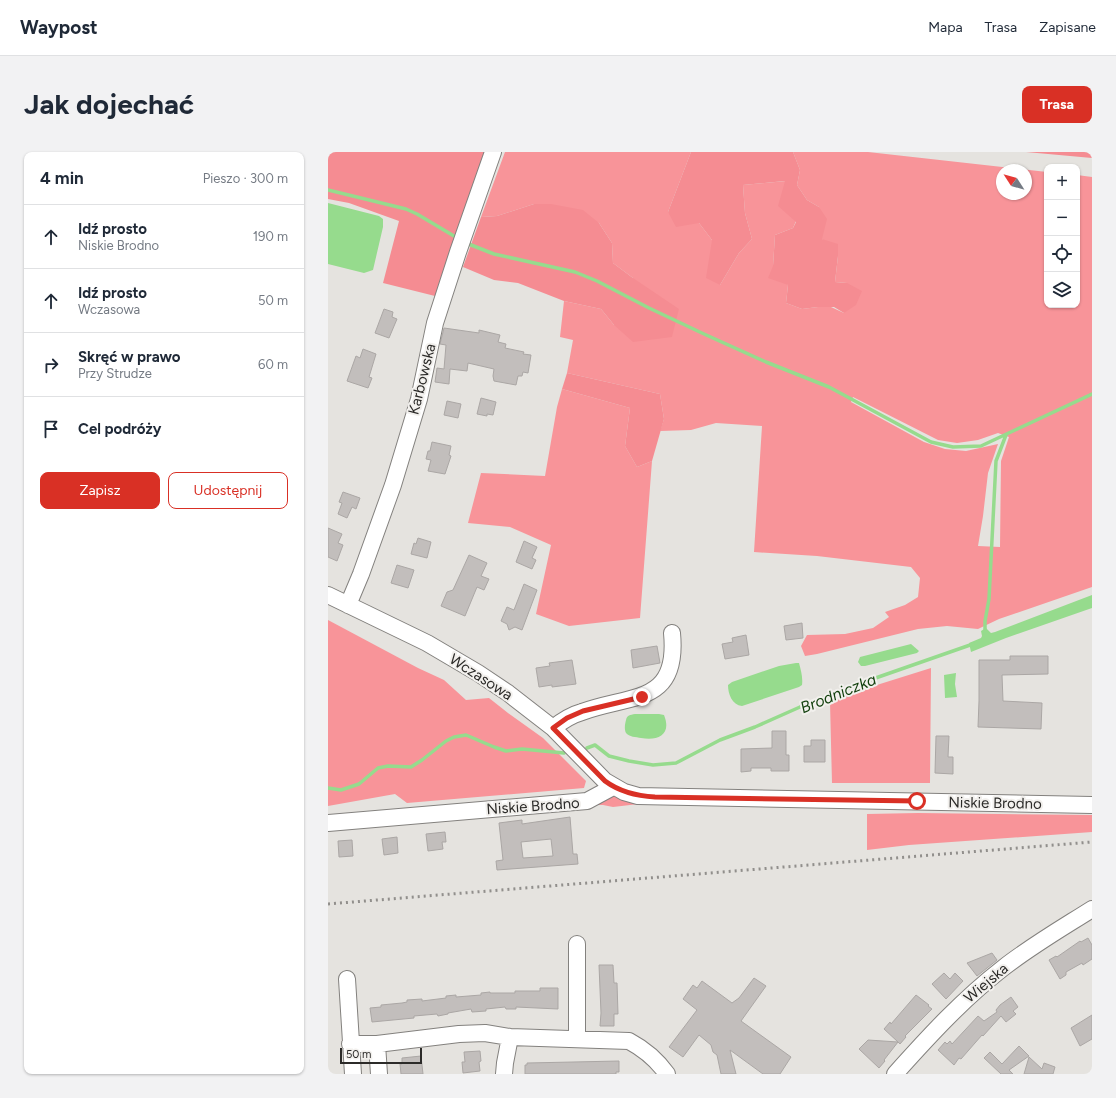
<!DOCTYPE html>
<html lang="pl">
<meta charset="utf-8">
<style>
body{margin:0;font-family:Figtree,sans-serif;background:#f2f2f3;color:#1f2937}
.controls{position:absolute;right:12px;top:12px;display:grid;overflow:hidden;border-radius:8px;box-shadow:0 1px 3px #0004}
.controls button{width:36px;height:36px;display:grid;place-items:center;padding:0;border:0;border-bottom:1px solid #e0e1e3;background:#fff;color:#1f2937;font:20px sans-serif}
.compass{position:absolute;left:668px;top:12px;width:36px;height:36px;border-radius:50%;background:#fff;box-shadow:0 1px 3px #0004;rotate:306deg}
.scale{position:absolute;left:12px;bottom:10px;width:82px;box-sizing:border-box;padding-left:4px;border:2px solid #2c2b29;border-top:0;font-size:11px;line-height:14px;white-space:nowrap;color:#2c2b29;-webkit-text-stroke:3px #f2f0ed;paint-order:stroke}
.stop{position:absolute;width:12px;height:12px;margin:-9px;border:3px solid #d93025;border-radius:50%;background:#fff}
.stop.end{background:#d93025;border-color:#fff;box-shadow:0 1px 4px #0008}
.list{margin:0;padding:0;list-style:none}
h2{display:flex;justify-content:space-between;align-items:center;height:52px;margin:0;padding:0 16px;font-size:17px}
h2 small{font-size:13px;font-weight:400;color:#747a83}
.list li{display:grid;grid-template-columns:26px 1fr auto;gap:12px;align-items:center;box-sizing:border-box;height:64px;padding:0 16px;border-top:1px solid #e0e1e3}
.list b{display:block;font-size:15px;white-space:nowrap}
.list p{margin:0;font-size:13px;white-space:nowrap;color:#747a83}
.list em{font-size:13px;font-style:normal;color:#747a83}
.actions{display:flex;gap:8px;padding:12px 16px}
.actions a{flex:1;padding:9px 0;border:1px solid #d93025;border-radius:8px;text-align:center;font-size:14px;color:#d93025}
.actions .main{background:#d93025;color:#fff}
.icon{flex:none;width:22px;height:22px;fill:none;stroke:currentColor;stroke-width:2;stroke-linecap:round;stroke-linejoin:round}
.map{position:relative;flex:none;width:764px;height:922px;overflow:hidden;border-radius:8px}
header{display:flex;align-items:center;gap:24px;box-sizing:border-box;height:56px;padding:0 20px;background:#fff;border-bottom:1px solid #e0e1e3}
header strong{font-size:19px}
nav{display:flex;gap:22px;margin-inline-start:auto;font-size:14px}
.intro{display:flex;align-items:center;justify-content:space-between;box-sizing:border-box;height:96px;padding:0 24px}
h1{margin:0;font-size:28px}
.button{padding:10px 18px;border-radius:8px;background:#d93025;color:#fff;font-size:14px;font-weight:700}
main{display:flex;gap:24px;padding:0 24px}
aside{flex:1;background:#fff;border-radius:8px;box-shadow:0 1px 3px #0004}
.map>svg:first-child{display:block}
.green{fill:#f89499;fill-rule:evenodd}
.forest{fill:#f58c92}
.water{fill:#96db8d}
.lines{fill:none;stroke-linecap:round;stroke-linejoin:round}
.stream{stroke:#96db8d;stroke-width:3.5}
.building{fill:#c2bebc;stroke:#aba7a5;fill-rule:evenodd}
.minor-casing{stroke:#83817e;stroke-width:18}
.minor{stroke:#fff;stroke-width:16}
.rail{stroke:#918f8c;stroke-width:3;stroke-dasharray:2 4;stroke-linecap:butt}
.route{stroke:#d93025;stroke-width:5}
.labels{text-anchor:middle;stroke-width:4;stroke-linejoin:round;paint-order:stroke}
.street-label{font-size:15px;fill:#2c2b29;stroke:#f2f0ed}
.water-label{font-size:16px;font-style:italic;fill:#113f0c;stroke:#f2f0ed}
</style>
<header>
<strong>Waypost</strong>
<nav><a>Mapa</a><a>Trasa</a><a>Zapisane</a></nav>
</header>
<div class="intro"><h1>Jak dojechać</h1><a class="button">Trasa</a></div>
<main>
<aside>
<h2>4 min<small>Pieszo · 300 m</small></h2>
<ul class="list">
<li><svg class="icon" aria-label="ahead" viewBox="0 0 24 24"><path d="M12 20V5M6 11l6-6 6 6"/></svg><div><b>Idź prosto</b><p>Niskie Brodno</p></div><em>190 m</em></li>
<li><svg class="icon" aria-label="ahead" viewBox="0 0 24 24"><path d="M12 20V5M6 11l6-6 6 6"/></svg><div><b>Idź prosto</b><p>Wczasowa</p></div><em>50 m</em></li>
<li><svg class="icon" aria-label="right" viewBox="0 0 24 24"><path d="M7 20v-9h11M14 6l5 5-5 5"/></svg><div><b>Skręć w prawo</b><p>Przy Strudze</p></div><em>60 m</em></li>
<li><svg class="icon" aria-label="arrive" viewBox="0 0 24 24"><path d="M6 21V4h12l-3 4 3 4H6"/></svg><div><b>Cel podróży</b></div></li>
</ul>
<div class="actions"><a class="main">Zapisz</a><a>Udostępnij</a></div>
</aside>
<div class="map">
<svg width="764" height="922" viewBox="0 0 764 922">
<rect width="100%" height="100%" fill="#e5e3df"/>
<path class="green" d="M 177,0 L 363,0 L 340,60 L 371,71 L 384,88 L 392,133 L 411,101 L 424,87 L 417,61 L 415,33 L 458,29 L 468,69 L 465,76 L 447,83 L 445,114 L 460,133 L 458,151 L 474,157 L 490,155 L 503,155 L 516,161 L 519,131 L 507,130 L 510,104 L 494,87 L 491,55 L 479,48 L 469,33 L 472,18 L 465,0 L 540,0 L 719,20 L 719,153 L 749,153 L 749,23 L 764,25 L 764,435 L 671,467 L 650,477 L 619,474 L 590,477 L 489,502 L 477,504 L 473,494 L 479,483 L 517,482 L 545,476 L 561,465 L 557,460 L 577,453 L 590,445 L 592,426 L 583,415 L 489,404 L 426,400 L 434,274 L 388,271 L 363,278 L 332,279 L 336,267 L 332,242 L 239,221 L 245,188 L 232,185 L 236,149 L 273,157 L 286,173 L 305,126 L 285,111 L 284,91 L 271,71 L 206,52 L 169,64 L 153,65 ZM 674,18 L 698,18 L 698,42 L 674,42 ZM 525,245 L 610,288 L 629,291 L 650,288 L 670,281 L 681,285 L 673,309 L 672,395 L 650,394 L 655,364 L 660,321 L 670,292 L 638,299 L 617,297 L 596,290 L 523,250 Z
M 234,237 L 302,256 L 297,294 L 309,315 L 324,309 L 312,466 L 241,474 L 208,462 L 223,393 L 182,375 L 140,371 L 153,321 L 217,324 L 229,255 Z
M 0,468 L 90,516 L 116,528 L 138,548 L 161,546 L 180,561 L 215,586 L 258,629 L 256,636 L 79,651 L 67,642 L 0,654 Z
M 603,516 L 602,631 L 504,631 L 502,550 L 552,532 Z
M 283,644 L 319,651 L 285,655 L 275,653 L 266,653 Z
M 590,661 L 764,663 L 764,680 L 581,693 L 539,698 L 539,662 Z"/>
<path class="forest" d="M 0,0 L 157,0 L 107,144 L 55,131 L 71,69 L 21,51 L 0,47 Z
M 363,0 L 465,0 L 472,18 L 469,33 L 479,48 L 491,55 L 499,67 L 494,87 L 510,92 L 510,104 L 507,130 L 519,131 L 534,139 L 528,153 L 516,161 L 506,155 L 490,155 L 474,157 L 458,151 L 460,133 L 440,126 L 445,114 L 447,83 L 465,76 L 468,70 L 450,54 L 457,29 L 415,33 L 417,61 L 424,87 L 411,101 L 392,133 L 378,126 L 384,88 L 371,71 L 348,75 L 340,60 Z
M 698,0 L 764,0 L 764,6 Z
M 206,52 L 223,52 L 255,58 L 271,71 L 284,91 L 285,111 L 305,126 L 351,157 L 344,185 L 305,190 L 286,173 L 273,157 L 236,149 L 190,131 L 166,128 L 135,115 L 153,65 L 169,64 Z
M 239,221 L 332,242 L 336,267 L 324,309 L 309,315 L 297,294 L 302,256 L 234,237 Z"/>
<path class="water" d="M 0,51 L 51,64 L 55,67 L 55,75 L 45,118 L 36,121 L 0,112 Z
M 764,443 L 764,456 L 678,486 L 643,500 L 641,491 L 653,486 L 654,484 L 653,479 L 658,476 L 663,481 L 667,480 Z
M 583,492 L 591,499 L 589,501 L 537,514 L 533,514 L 530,510 L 532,505 Z
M 468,511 L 471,511 C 473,518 475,526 474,533 L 471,535 L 414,554 C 404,553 400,542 400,533 L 404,530 L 451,514 Z
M 628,521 L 627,532 L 629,545 L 617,546 L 616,523 Z
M 307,562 L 331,562 L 336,563 C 344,583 330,589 313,586 C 308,585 301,585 298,581 C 296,577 297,572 298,568 C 299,563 302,563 307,562 Z"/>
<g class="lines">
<path class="stream" d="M 0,38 L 78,57 L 89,62 L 131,87
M 138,91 L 166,102 L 247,120 L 269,129 L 321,156 L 376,182 L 438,210 L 501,235 L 603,290 L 625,295 L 653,294 L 764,242
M 657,481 L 657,469 L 661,447 L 668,309 L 678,283
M 259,596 L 267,593 L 281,604 L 301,609 L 325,613 L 348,611 L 392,588 L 427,575 L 472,555 L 539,529 L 645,492
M 0,636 L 13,638 L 31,632 L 50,616 L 60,614 L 83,615 L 94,608 L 118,589 L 126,585 L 138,583 L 166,595 L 178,599 L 194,597 L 236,601"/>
</g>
<path class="building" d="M 56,157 L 65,160 L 64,165 L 69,167 L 61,186 L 47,181 Z
M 116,176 L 151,181 L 151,178 L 172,183 L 170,190 L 178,192 L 177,196 L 196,200 L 195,202 L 203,203 L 200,221 L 195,220 L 194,224 L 190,224 L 188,233 L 166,229 L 165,224 L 166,217 L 140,211 L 139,219 L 122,217 L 121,232 L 107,230 L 109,216 L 116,217 L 118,193 L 112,192 Z
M 35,197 L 48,202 L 41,225 L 44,226 L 40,236 L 19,229 L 28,204 L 32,206 Z
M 153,246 L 168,250 L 165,263 L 159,262 L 159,264 L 149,262 Z
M 119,249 L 133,252 L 130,266 L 116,263 Z
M 104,290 L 123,294 L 121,303 L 123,304 L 117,322 L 100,319 L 103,308 L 98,307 L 100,299 L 102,299 Z
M 15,340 L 32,346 L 28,357 L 24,355 L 19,366 L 10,362 L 14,351 L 11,350 Z
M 0,376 L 14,382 L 10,391 L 15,393 L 9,409 L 0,405 Z
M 90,386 L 103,390 L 99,406 L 83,402 L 86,391 L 88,392 Z
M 196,389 L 209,395 L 204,406 L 208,408 L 204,417 L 188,410 Z
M 141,403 L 159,411 L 153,424 L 161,427 L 156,438 L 149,435 L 137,464 L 113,454 L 119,440 L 125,438 Z
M 69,413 L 86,418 L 80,436 L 63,431 Z
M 196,432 L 209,438 L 194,478 L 187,475 L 181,478 L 179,472 L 173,469 L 179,455 L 186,458 Z
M 474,471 L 475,486 L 458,488 L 456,474 Z
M 418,483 L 421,503 L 397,507 L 394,492 L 405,490 L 404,486 Z
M 329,494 L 332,511 L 305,516 L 303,498 Z
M 682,504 L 720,504 L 720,522 L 674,523 L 675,549 L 714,551 L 713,577 L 650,575 L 651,549 L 651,508 L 682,508 Z
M 244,508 L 248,532 L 224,535 L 224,533 L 211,535 L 208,516 L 222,514 L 221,511 Z
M 444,579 L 458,579 L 458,603 L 461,603 L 461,619 L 443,619 L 443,616 L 423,616 L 423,619 L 413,620 L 413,597 L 444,596 Z
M 608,584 L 621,584 L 620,605 L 625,605 L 625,622 L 607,621 Z
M 483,588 L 497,588 L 497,610 L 476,610 L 476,594 L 483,594 Z
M 242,665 L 245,702 L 249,702 L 250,712 L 169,718 L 168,709 L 175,708 L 171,671 L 194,668 L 194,672 ZM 223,687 L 225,704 L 195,706 L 193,690 Z
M 117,680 L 118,690 L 114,690 L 115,697 L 100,699 L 98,682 Z
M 69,685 L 70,701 L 56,703 L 54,687 Z
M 24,688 L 25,704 L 11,705 L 10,689 Z
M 760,786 L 764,793 L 764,807 L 755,813 L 754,811 L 738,820 L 738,823 L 732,827 L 721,808 L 728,804 L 729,805 L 752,789 L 753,790 Z
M 664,801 L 669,808 L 649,824 L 639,811 Z
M 271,813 L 285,813 L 286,831 L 289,831 L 290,862 L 286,862 L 286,874 L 272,874 L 273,861 Z
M 616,821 L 622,827 L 627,821 L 635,829 L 618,847 L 604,832 Z
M 426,826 L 438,834 L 413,869 L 463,905 L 452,922 L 435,922 L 402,898 L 408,922 L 393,922 L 389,903 L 385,900 L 383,893 L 371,883 L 355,905 L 341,895 L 369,858 L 355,847 L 365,833 L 369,836 L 374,829 L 404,851 L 411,846 Z
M 212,836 L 230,836 L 230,857 L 188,855 L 188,857 L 178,857 L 177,855 L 158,857 L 158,859 L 144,860 L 143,857 L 120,861 L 120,862 L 110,864 L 109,862 L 86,864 L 86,866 L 44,870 L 42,856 L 53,855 L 53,853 L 74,851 L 79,850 L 79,848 L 94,847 L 94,849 L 118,846 L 118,844 L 128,843 L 128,845 L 153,843 L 153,841 L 162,840 L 162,841 L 187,841 L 187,839 L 212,839 Z
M 588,843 L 601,853 L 600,854 L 604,857 L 577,884 L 578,885 L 572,892 L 570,890 L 556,908 L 557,909 L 551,916 L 531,897 L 540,888 L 570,890 L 556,877 L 562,870 L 563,872 Z
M 683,845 L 690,855 L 685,859 L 688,862 L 678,870 L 673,864 L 655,884 L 654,883 L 633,907 L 631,906 L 626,913 L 610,898 L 617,890 L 619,892 L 622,889 L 624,892 L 650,864 L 656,869 L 669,860 L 668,858 L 672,853 Z
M 764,863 L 764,887 L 752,894 L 743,876 Z
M 691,894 L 701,904 L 681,918 L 685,922 L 673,922 L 656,906 L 662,900 L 674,912 Z
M 152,899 L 153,909 L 151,910 L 152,919 L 135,921 L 134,910 L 137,910 L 136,900 Z
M 93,904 L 95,922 L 73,922 L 72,912 L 74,912 L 74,906 Z
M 701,905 L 714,917 L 716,911 L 727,915 L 725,922 L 696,922 Z
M 291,909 L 291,920 L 288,920 L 288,922 L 197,922 L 197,913 L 199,913 L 199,911 Z"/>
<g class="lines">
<g class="minor-casing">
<path id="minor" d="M 0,443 L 99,491 L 150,521 L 180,541 L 225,576 L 277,629 L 296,640 L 310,644 L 764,653
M 20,453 L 33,422 L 65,333 L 91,247 L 107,171 L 130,100 L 165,0
M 225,576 C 234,569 243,563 254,560 C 303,542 351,553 344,481
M 0,671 L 259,649 L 285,635
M 249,792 L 249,887
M 19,827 L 25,922
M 22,892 L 49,892 L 131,882 L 157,881 L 182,885 L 301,889 C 316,897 329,908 339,922
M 49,892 L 51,922
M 176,922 L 177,911 L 182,885
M 567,922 C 601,884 635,847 675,816 C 703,794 734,776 764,757"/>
</g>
<use href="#minor" class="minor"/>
<path class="rail" d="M 0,752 L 764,690"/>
</g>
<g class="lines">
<path class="route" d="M 314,545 L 255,559 L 239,566 L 225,576 L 277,629 C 292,640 308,644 327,645 L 589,649"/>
</g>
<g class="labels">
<g class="street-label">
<text transform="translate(94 227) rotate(-76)" y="5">Karbowska</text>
<text transform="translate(153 525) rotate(33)" y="5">Wczasowa</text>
<text transform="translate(667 651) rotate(1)" y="5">Niskie Brodno</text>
<text transform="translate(205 654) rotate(-4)" y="5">Niskie Brodno</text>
<text transform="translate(658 831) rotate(-40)" y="5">Wiejska</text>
</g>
<g class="water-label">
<text transform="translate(510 541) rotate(-22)" y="6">Brodniczka</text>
</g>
</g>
</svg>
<div class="controls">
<button>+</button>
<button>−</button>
<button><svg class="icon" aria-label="locate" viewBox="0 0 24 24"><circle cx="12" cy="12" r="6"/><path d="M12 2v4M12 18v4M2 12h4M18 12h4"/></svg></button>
<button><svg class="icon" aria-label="layers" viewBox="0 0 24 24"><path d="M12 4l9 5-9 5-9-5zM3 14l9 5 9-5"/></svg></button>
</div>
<svg class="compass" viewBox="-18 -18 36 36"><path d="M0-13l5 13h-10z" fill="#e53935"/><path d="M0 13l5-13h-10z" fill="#747a83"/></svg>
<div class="scale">50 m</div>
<div class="stop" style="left:589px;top:649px"></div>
<div class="stop end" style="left:314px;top:545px"></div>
</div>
</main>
